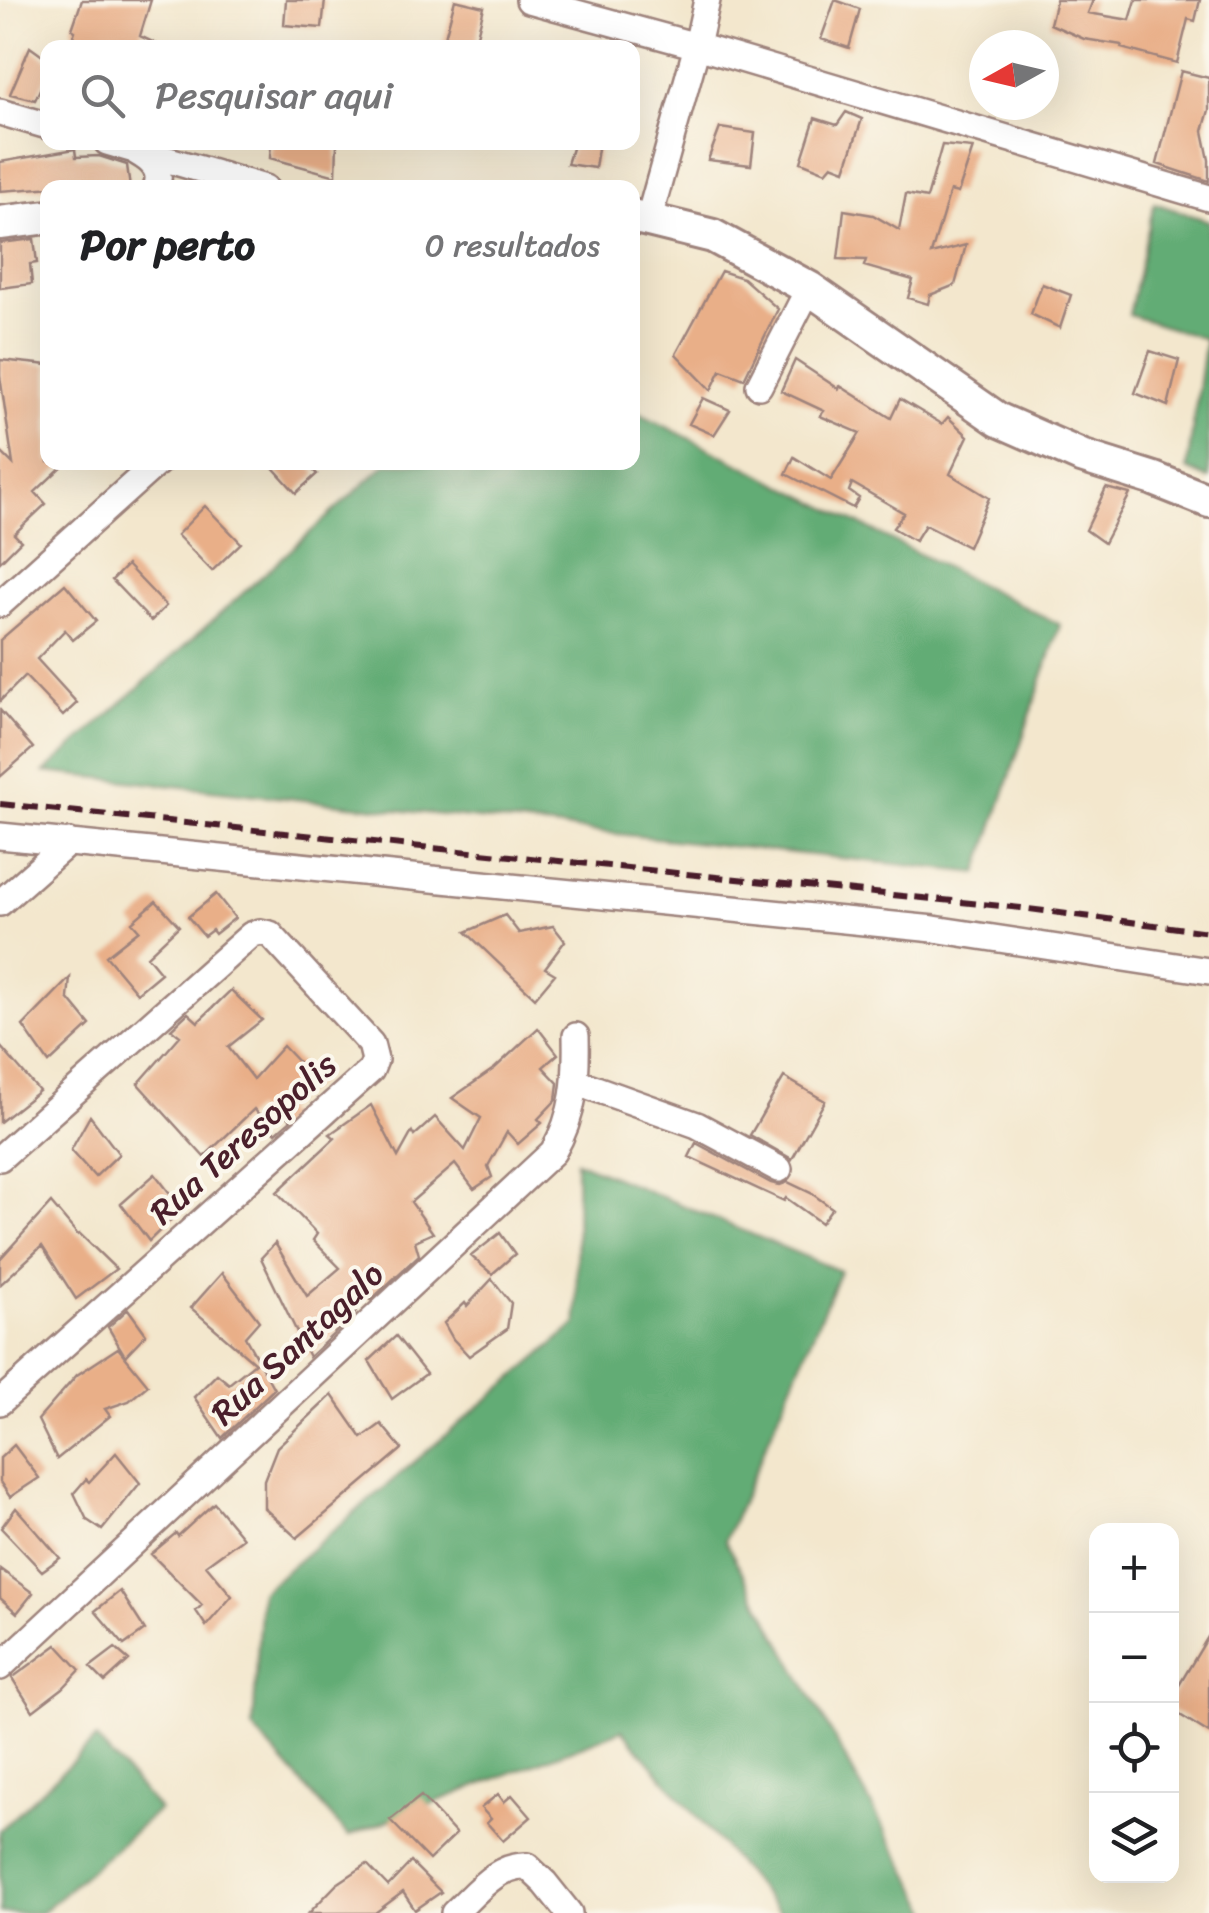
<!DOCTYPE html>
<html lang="pt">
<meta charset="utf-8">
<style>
body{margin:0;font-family:Sriracha,sans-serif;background:#f6f6f6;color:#202124}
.controls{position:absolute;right:30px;bottom:30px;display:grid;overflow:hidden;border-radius:20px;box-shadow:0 10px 40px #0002}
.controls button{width:90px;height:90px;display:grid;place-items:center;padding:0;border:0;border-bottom:2px solid #e0e0e0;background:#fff;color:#202124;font:50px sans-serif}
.compass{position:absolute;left:969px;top:30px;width:90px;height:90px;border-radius:50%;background:#fff;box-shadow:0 10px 40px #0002;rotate:262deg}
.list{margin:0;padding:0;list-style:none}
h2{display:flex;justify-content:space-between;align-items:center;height:130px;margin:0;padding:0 40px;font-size:42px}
h2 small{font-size:32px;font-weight:400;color:#757577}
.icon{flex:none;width:55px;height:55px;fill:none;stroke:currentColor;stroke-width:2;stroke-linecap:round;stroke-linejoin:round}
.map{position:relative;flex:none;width:1209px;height:1913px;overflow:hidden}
.search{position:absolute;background:#fff;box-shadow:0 10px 40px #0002;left:40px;top:40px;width:600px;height:110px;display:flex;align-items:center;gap:25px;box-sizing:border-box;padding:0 35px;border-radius:20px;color:#757577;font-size:38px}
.panel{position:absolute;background:#fff;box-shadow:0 10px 40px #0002;left:40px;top:180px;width:600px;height:290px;border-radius:20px}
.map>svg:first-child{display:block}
.forest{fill:#62ac75;stroke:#566650;stroke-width:2.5}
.building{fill:#e9af88}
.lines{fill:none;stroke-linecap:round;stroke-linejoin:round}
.minor-casing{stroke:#9e837c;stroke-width:30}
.major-casing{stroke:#9e837c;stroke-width:38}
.minor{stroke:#fff;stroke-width:25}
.major{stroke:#fff;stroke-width:32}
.rail{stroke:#4a1f2b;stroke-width:6;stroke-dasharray:15 8;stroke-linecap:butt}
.labels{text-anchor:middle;stroke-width:8;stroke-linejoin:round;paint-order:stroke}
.street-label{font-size:35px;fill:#4a1f2b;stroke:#fbf7ec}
</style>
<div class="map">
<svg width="1209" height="1913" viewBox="0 0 1209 1913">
<rect width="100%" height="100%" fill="#fbf7ec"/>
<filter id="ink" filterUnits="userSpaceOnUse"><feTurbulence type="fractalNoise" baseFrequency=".01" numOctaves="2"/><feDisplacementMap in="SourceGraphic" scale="20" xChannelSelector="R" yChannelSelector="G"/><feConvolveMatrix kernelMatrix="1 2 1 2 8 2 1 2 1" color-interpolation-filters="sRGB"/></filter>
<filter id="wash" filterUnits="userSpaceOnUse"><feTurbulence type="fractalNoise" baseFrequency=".0048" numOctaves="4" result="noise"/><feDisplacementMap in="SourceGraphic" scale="40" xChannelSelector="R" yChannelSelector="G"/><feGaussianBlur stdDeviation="2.25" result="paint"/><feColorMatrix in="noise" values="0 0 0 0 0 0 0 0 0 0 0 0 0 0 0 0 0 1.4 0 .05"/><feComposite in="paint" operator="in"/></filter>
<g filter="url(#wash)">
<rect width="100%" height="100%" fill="#f3e7cd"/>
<path class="forest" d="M 1154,203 L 1209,221 L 1209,479 L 1187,469 L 1205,339 L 1129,315 Z
M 633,410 L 1060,625 L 978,873 L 45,772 L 387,463 L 632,462 Z
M 576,1161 L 840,1271 L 725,1541 L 931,1913 L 780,1913 L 622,1730 L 348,1836 L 253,1728 L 261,1592 L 577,1324 Z
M 96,1739 L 159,1810 L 41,1913 L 0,1913 L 0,1830 Z"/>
<g id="blocks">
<path class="building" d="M 82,0 L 151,0 L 140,36 L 165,48 L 69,48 L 75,31 L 72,29 Z
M 286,0 L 325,0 L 322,28 L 284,25 Z
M 455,0 L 484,7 L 474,48 L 442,48 Z
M 835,0 L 860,9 L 849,48 L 821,39 Z
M 1056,0 L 1093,0 L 1088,13 L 1130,20 L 1136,0 L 1200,0 L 1195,21 L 1188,19 L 1177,63 L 1121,48 L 1122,45 L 1084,39 L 1050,24 Z
M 30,47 L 48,60 L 48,72 L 35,100 L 10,94 Z
M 1181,71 L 1209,78 L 1209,110 L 1203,131 L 1209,160 L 1209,181 L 1157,164 Z
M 846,112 L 862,119 L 845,170 L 832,165 L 826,172 L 801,162 L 815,118 L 837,125 Z
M 720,128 L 755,133 L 751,165 L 708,160 Z
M 271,142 L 337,142 L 336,176 L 270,158 Z
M 574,142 L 599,142 L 595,168 L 567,164 Z
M 942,145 L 973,148 L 958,193 L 950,191 L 931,254 L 966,245 L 955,285 L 930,295 L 928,304 L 908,298 L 913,280 L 864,266 L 866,260 L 838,259 L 844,210 L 873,215 L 899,230 L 906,194 L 927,198 Z
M 75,149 L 76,157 L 99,156 L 127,165 L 130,188 L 83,188 L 82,185 L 0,191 L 0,162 Z
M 34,239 L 37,263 L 30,264 L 32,284 L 0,288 L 0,243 Z
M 721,271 L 743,278 L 778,309 L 744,379 L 721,370 L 711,390 L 676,354 Z
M 1042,284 L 1071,295 L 1060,328 L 1031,314 Z
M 1150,351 L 1179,360 L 1168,406 L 1135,393 Z
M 0,360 L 48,365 L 48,462 L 67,462 L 35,492 L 46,504 L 14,534 L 21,541 L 0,562 L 0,451 L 13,464 L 0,376 Z
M 795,360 L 839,389 L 840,386 L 891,418 L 900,399 L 942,424 L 948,417 L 968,436 L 950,474 L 989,498 L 968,547 L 925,525 L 915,541 L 893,528 L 904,513 L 852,483 L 849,491 L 859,498 L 853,508 L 786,474 L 794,457 L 831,480 L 860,433 L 820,416 L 824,411 L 781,391 Z
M 703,398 L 730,410 L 714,435 L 689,424 Z
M 268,462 L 305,462 L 317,474 L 296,493 Z
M 1106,488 L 1130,494 L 1104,543 L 1086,530 Z
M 205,506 L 241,543 L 212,571 L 177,535 Z
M 127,565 L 166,606 L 151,621 L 112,580 Z
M 65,584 L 96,621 L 73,640 L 65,630 L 37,659 L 77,703 L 63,716 L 25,676 L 0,701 L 0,640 Z
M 0,710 L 33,748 L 0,777 Z
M 216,894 L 235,918 L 215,934 L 212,930 L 204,936 L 188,917 Z
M 156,901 L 179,926 L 147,956 L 161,973 L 137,993 L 106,956 L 139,930 L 132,922 Z
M 505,915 L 519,933 L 553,926 L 565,941 L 545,968 L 555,974 L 535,998 L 466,932 Z
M 70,978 L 68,998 L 90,1025 L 49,1063 L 23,1026 Z
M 231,990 L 262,1020 L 228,1047 L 253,1079 L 283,1046 L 318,1083 L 282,1110 L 291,1120 L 276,1133 L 254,1109 L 204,1157 L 138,1084 L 180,1036 L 171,1029 L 188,1013 L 198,1022 Z
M 538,1028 L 558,1054 L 543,1067 L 558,1083 L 556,1100 L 538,1119 L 542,1123 L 518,1144 L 507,1132 L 488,1166 L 492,1177 L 474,1189 L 455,1164 L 411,1202 L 433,1233 L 415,1241 L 419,1255 L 371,1300 L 365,1293 L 354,1315 L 309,1357 L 261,1258 L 275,1243 L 307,1296 L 340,1268 L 313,1240 L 317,1234 L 277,1192 L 335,1138 L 330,1134 L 371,1105 L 398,1157 L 412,1132 L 414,1136 L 435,1117 L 465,1150 L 481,1118 L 452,1098 L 495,1068 Z
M 0,1046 L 39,1091 L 0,1122 Z
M 784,1077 L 825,1101 L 792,1159 L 750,1135 Z
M 90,1116 L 119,1154 L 95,1177 L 71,1150 Z
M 696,1143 L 771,1183 L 780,1185 L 788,1182 L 811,1193 L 832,1208 L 821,1223 L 786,1198 L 784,1201 L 689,1157 Z
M 155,1174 L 182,1209 L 149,1241 L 121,1204 Z
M 51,1203 L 78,1235 L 80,1234 L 116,1269 L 76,1299 L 42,1246 L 0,1285 L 0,1259 Z
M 500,1233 L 515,1254 L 492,1274 L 471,1256 Z
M 222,1273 L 259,1321 L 245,1337 L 274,1389 L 222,1438 L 194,1397 L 217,1374 L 229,1384 L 255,1363 L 191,1308 Z
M 492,1279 L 511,1303 L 507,1329 L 469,1356 L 453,1339 L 444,1323 L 465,1303 L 467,1306 Z
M 128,1309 L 146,1334 L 125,1356 L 108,1327 Z
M 396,1336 L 426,1374 L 392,1399 L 369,1361 Z
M 118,1348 L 148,1385 L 129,1401 L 105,1409 L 110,1416 L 57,1459 L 38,1420 L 77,1375 Z
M 332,1395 L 362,1438 L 381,1424 L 402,1449 L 297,1538 L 264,1508 L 264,1480 L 277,1447 Z
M 14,1445 L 39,1478 L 10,1497 L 0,1482 L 0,1458 Z
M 116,1453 L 140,1483 L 102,1530 L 87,1520 L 74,1493 L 86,1479 L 89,1482 Z
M 214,1503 L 243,1538 L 206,1565 L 232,1596 L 206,1626 L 196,1611 L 202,1605 L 151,1554 L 176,1533 L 178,1536 Z
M 16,1508 L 60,1558 L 42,1571 L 1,1528 Z
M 0,1569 L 33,1593 L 17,1613 L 0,1598 Z
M 120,1591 L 145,1630 L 124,1645 L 95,1611 Z
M 1209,1635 L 1209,1733 L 1172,1710 L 1172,1697 Z
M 57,1645 L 80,1670 L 63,1688 L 33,1711 L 12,1678 Z
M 115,1648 L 129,1660 L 105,1682 L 90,1667 Z
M 498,1794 L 504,1802 L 512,1795 L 531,1817 L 503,1841 L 487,1823 L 491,1819 L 481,1808 Z
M 421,1796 L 456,1834 L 429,1860 L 390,1820 Z
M 411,1862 L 441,1892 L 415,1910 L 403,1892 L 375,1913 L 309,1913 L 337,1884 L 367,1864 L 388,1886 Z"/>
</g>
</g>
<g filter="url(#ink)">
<use href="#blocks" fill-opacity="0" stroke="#9e837c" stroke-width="2.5"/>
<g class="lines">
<g class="minor-casing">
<path id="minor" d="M 529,0 L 697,46 L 1209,198
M 0,112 L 48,126
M 107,142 L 265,188
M 138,153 C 152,161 163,171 156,188
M 649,218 L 697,46 L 707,0
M 759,386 L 809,288
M 0,604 L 158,462
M 0,836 L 934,929 L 1209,971
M 0,903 L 69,842
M 577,1082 L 697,1125 L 779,1169
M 0,1158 L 251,935 L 260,932 L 270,934 L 371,1044 L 375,1060 L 371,1070 L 0,1402
M 0,1667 L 553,1152 C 575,1114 577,1079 576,1036
M 454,1913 C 475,1894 497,1864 527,1866 L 545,1883 L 569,1913"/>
</g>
<g class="major-casing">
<path id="major" d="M 632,216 L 713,236 L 809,288 L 999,420 L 1081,456 L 1154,479 L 1209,501
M 0,223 L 48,217"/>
</g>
<use href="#minor" class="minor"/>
<use href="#major" class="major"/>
<path class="rail" d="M 0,804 L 1021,908 L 1209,932"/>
</g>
</g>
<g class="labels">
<g class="street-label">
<text transform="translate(243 1138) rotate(-42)" y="12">Rua Teresopolis</text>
<text transform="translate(297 1343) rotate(-43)" y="12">Rua Santagalo</text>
</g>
</g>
</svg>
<div class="controls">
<button>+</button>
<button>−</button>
<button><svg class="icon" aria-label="locate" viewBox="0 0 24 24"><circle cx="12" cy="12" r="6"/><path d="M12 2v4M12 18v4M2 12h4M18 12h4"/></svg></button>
<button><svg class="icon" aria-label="layers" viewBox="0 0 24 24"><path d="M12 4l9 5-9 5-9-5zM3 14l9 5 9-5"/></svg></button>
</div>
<svg class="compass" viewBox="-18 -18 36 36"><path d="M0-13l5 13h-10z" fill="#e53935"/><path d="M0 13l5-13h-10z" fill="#757577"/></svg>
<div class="search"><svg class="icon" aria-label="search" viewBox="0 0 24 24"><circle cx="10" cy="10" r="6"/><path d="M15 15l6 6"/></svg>Pesquisar aqui</div>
<section class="panel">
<h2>Por perto<small>0 resultados</small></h2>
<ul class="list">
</ul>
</section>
</div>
